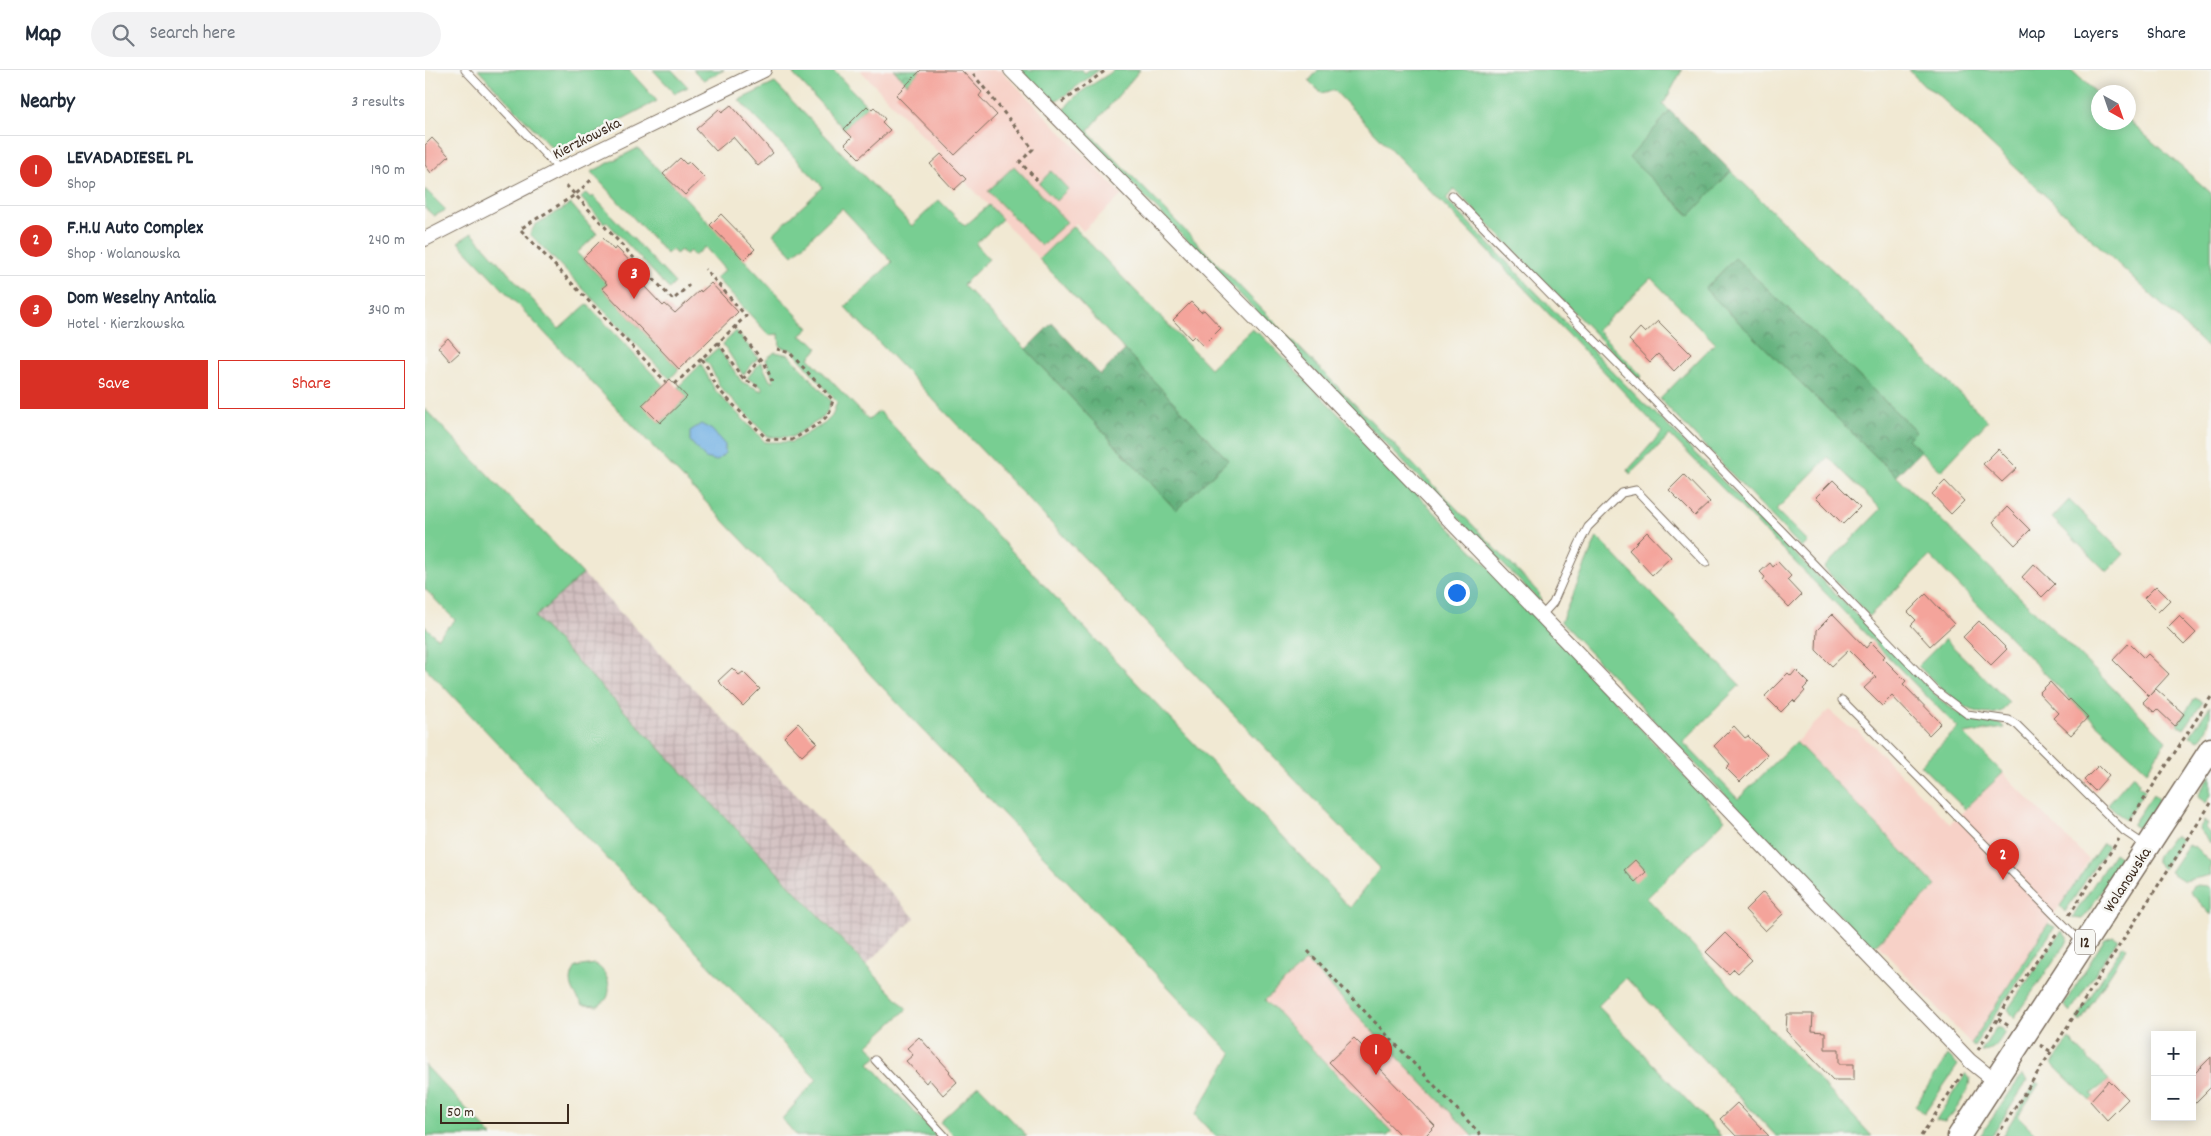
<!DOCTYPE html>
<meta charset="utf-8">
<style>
body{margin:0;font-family:Dekko,sans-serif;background:#f2f2f3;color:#1f2937}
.controls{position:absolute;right:15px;bottom:15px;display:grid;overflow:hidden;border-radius:0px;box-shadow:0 2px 12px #0003}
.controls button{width:45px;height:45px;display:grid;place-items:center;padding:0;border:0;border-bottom:1px solid #e0e1e3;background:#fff;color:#1f2937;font:25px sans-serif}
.compass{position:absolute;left:1666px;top:15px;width:45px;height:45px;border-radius:50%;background:#fff;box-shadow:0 2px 12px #0003;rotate:140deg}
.scale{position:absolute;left:15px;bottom:12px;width:129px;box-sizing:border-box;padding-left:5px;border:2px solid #3b2a1e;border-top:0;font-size:14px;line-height:18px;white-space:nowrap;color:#3b2a1e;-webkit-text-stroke:4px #f6f6f2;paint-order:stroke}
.you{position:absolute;left:1031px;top:522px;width:18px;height:18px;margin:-12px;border:4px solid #fff;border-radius:50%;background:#1a73e8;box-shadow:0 0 0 8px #1a73e833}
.badge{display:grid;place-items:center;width:32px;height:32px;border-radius:50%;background:#d93025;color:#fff;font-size:16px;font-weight:700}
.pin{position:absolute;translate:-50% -41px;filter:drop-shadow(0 1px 2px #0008)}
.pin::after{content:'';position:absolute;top:26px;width:18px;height:15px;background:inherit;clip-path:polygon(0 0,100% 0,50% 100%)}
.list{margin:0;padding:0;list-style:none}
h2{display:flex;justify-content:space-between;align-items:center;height:65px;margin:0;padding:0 20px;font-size:21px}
h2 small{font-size:16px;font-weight:400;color:#747a83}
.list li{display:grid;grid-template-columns:32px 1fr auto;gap:15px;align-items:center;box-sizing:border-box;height:70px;padding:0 20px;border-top:1px solid #e0e1e3}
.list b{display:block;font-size:19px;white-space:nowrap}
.list p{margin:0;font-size:16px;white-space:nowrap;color:#747a83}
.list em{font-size:16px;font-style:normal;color:#747a83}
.actions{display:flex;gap:10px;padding:15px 20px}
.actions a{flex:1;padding:11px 0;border:1px solid #d93025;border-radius:0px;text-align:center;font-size:18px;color:#d93025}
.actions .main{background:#d93025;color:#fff}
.icon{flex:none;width:28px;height:28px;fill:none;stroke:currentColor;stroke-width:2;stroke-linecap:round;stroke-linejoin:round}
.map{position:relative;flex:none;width:1786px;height:1066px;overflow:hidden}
header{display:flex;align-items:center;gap:30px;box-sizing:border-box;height:70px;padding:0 25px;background:#fff;border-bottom:1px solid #e0e1e3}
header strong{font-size:24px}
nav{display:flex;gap:28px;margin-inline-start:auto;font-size:18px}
.search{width:350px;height:45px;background:#f2f2f3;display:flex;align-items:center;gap:12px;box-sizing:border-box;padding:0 18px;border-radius:28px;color:#747a83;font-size:19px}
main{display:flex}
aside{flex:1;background:#fff}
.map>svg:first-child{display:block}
.built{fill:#f7d1c7}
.industrial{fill:url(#industrial-grid)}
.green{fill:#78ce92;stroke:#5a7c58}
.forest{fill:url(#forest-crowns);stroke:#4e6e4d}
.park{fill:url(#park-crowns);stroke:#5a7c58}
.water{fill:#71b0e4;stroke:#566d81}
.building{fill:#f4a49b}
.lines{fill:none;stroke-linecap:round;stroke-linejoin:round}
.lane-casing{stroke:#7b6d5d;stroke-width:9}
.street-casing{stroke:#7b6d5d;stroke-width:16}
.primary-casing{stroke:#7b6d5d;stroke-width:25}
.path{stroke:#7b6d5d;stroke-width:3;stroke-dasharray:4 4;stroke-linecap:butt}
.lane{stroke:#fff;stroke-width:7}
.street{stroke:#fff;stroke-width:14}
.primary{stroke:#fff;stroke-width:22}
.labels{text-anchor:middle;stroke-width:5;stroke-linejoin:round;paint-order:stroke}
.shield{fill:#f6f6f2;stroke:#73675e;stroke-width:1}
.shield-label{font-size:15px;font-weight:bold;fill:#3b2a1e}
.street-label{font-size:16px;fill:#3b2a1e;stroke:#f6f6f2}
</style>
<header>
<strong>Map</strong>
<div class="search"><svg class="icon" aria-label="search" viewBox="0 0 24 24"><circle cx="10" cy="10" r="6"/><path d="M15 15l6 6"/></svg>Search here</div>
<nav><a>Map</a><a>Layers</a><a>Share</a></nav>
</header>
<main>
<aside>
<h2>Nearby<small>3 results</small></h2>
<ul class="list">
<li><span class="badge">1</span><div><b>LEVADADIESEL PL</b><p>Shop</p></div><em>190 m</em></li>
<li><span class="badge">2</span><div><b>F.H.U Auto Complex</b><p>Shop · Wolanowska</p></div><em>240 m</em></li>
<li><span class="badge">3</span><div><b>Dom Weselny Antalia</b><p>Hotel · Kierzkowska</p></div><em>340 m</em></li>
</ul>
<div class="actions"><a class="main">Save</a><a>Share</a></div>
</aside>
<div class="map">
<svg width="1786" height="1066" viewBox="0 0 1786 1066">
<defs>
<pattern id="industrial-grid" width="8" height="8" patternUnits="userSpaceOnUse" patternTransform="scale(1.25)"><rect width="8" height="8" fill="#d2bfc0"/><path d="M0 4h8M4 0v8" fill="none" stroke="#b5a4a5"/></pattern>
<pattern id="forest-crowns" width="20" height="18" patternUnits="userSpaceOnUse" patternTransform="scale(1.25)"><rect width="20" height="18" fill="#62b17c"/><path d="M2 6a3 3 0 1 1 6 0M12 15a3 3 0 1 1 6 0" fill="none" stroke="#529065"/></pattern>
<pattern id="park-crowns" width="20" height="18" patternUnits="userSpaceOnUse" patternTransform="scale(1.25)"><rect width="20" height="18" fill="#78ce92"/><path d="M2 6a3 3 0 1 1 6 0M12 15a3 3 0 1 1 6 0" fill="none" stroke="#64a777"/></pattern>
</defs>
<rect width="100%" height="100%" fill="#f6f6f2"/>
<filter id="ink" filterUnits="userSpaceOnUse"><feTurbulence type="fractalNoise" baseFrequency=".02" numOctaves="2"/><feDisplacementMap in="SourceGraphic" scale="10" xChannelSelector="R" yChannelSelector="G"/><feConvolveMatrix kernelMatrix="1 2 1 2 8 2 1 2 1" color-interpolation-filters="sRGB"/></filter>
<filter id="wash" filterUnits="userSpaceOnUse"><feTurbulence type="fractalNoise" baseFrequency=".0096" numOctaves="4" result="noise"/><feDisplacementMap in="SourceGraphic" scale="20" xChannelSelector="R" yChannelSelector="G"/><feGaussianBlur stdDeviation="1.12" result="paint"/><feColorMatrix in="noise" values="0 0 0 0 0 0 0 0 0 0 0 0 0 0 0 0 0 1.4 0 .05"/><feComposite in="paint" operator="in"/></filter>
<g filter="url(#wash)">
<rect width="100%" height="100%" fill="#f1e9d3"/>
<path class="built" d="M 435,0 L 576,0 L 697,125 L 658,161 L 651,153 L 614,189 Z
M 1404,640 L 1424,657 L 1432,660 L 1525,754 L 1578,703 L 1664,790 L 1546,974 L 1451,873 L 1511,816 L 1371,672 Z
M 881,891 L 1048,1066 L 970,1066 L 840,930 Z"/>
<path class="industrial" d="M 158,504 L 490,848 L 441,895 L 110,547 Z"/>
<path class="green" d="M 53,0 L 204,0 L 232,31 L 132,83 Z
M 228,0 L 247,0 L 263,17 L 250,23 Z
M 268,0 L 299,0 L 279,10 Z
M 377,0 L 408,0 L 442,36 L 419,59 L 368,4 Z
M 595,0 L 657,0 L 660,3 L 664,0 L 674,0 L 639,26 L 628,32 Z
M 689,0 L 715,0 L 663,61 L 1114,523 L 1116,533 L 640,45 L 639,41 C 648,22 673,13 689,0 Z
M 893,0 L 1257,0 L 1238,35 L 1245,41 L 1205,88 L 1264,145 L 1306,101 L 1563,351 L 1516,401 L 1483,369 L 1491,361 L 1310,188 L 1280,219 L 1741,670 L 1722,701 L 1645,629 L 1505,486 L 1444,546 L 1399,498 L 1456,439 L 1403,387 L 1351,440 L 1383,472 L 1377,478 L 1235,329 L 1290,273 L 1226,208 L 1172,260 L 1217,306 L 1214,309 L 1029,119 L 1021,129 L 1220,335 L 1227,340 L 1520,634 L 1544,649 L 1576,654 L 1579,658 L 1539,664 L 1578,703 L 1540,739 L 1495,695 L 1533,658 L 1245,365 L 1205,404 L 1203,400 L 1237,362 L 909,20 L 896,23 L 884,11 Z
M 1484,0 L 1646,0 L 1673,24 L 1674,52 L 1704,52 L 1704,51 L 1786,123 L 1786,281 L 1510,22 L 1499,16 Z
M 350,13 L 487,156 L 514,130 L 540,156 L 564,135 L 577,149 L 551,174 L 564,189 L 538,215 L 601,279 L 751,440 L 803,390 L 614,189 L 648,156 L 785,298 L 826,259 L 836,265 L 1125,560 L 1300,750 L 1222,828 L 1447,1066 L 1351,1066 L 1201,908 L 1173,936 L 1296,1066 L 1048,1066 L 881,891 L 840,930 L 967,1062 L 962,1066 L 790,1066 L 770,1045 L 807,984 L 33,172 L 47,163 L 134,259 L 162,234 L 238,315 L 218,335 L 235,353 L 262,327 L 253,317 L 276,294 L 290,320 L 340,372 L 367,372 L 399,354 L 407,346 L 412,332 L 367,280 L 355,277 L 354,264 L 344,265 L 291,208 L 300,200 L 280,177 L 269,186 L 265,181 L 260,185 L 256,180 L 251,184 L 247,179 L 242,184 L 166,102 L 213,78 L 384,258 L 375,266 L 386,271 L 393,278 L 384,288 L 444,350 L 454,341 L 925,838 L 955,798 L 420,237 L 467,192 L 417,138 L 368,185 L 348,164 L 398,117 L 314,30 Z
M 589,96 L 642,152 L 616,176 L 563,121 Z
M 626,101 L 643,119 L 631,131 L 614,114 Z
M 0,119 L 21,140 L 9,146 L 0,138 Z
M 161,123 L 166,128 L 168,126 L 250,213 L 244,219 L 181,151 L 179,153 L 156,128 Z
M 146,134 L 172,164 L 152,183 L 182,214 L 177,218 L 254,299 L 245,309 L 105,164 L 110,155 Z
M 311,261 L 333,288 L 318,305 L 298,274 Z
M 293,278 L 317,312 L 337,321 L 337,317 L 322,308 L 336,292 L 345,311 L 349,311 L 341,289 L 350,282 L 364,285 L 406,331 L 402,342 L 396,349 L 367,367 L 343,367 L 295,317 L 285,296 L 279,290 Z
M 0,339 L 158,504 L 110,547 L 482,939 L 443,975 L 453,986 L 444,993 L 512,1066 L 372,1066 L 357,1049 L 392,1009 L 0,597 L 0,556 L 12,568 L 30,550 L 0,519 Z
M 1644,430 L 1699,484 L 1682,502 L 1627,448 Z
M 1172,467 L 1315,615 L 1258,672 L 1313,729 L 1371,672 L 1511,816 L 1446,879 L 1136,552 Z
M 1520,569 L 1584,632 L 1577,641 C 1546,655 1513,614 1493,596 Z
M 1770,628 L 1778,632 L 1759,659 L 1752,655 Z
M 1785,636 C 1786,649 1783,660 1774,670 L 1765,666 Z
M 1708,705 L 1714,713 L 1713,716 L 1720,720 L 1700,750 L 1683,734 Z
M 1786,705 L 1786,725 L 1781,733 L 1773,727 L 1774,724 Z
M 1728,724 L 1733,729 L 1733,732 L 1719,755 L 1712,758 L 1707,755 Z
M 1779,751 L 1783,754 L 1780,758 L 1786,765 L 1786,774 L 1774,759 Z
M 1750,766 L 1757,769 L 1738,799 L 1731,792 L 1731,788 L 1745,769 Z
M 1678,773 L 1683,776 L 1640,842 L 1635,836 Z
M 1763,775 L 1768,777 L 1769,776 L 1786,793 L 1784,801 L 1786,805 L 1759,811 L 1745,802 Z
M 1689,783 L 1697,789 L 1661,845 L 1657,849 L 1647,848 Z
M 1772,815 L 1783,816 L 1786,819 L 1786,845 L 1765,822 L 1767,817 Z
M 1623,854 L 1630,857 L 1549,976 L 1546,974 Z
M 1637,861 L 1643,869 L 1641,874 L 1589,948 L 1583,939 Z
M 1688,866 L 1693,869 L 1645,942 L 1639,935 L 1640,933 L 1677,873 L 1680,869 Z
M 1698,875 L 1702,878 L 1655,952 L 1652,948 Z
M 169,894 C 180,898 188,916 182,928 C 180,931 176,934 173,936 L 158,935 C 148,922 141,912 151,897 Z
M 1571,958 L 1575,958 L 1580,962 C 1573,973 1570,981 1556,981 Z
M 1644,969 L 1684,1010 L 1666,1024 L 1669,1027 L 1665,1031 L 1627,994 Z
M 1523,985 L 1533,995 L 1499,1044 L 1490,1036 Z
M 0,995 L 67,1066 L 0,1066 Z
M 1541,1003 L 1545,1009 C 1544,1023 1530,1042 1520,1052 L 1511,1050 Z
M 1597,1005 L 1603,1010 L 1567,1066 L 1555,1066 Z
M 1611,1012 L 1614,1014 L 1593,1046 L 1610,1063 L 1607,1066 L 1577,1066 Z
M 554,1016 L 602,1066 L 529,1066 L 515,1052 Z"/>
<path class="forest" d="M 1245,41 L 1306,101 L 1265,145 L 1204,88 Z
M 1310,188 L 1491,361 L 1483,369 L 1496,381 L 1471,406 L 1280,219 Z
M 627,253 L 675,305 L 700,280 L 803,390 L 751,440 L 601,279 Z"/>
<path class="park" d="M 469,0 L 496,0 L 482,14 Z"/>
<path class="water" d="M 276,354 L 287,360 L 300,375 L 300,383 L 292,391 L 280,388 L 265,371 L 265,361 Z"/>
<g id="blocks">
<path class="building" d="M 496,0 L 536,0 L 557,22 L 554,26 L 572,45 L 530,85 L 471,25 Z
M 306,35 L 348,83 L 333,96 L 308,67 L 291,81 L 271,59 L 294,39 L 297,42 Z
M 442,36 L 446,40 L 449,37 L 460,49 L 457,52 L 465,60 L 434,88 L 420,74 L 427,67 L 419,59 Z
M 7,68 L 24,86 L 6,103 L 0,95 L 0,75 Z
M 516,84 L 541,109 L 529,120 L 505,94 Z
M 255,88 L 261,94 L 264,92 L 279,107 L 260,125 L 238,104 Z
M 296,144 L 330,179 L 319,190 L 285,155 Z
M 178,168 L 189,180 L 191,177 L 223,210 L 218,215 L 238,236 L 240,234 L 250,243 L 275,220 L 276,222 L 286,213 L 313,242 L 254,299 L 177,218 L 182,214 L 158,188 Z
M 766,232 L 776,242 L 779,240 L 796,258 L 778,276 L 769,266 L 766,269 L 748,250 Z
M 1233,251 L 1266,284 L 1249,301 L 1233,284 L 1225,292 L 1204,270 L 1215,258 L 1220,263 Z
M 23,268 L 35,282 L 25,291 L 13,277 Z
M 245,309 L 262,327 L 235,353 L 217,335 Z
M 1573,379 L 1592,398 L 1577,412 L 1558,394 Z
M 1259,405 L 1285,432 L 1270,446 L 1244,420 Z
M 1408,410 L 1435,437 L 1418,454 L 1391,427 Z
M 1520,411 L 1539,431 L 1526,444 L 1507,424 Z
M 1582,437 L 1605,460 L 1590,475 L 1568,452 Z
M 1222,462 L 1246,487 L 1227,505 L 1204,480 Z
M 1353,492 L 1366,506 L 1362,510 L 1376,525 L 1364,537 L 1338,510 L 1340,507 L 1335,502 L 1345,493 L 1348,497 Z
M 1609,494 L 1630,514 L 1617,527 L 1597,507 Z
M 1731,516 L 1745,530 L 1733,542 L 1719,528 Z
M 1501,524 L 1529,554 L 1505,576 L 1486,555 L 1491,550 L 1483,542 Z
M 1408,544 L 1441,578 L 1446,572 L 1460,586 L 1458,588 L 1481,611 L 1478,614 L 1516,653 L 1504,665 L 1467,626 L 1457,636 L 1439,618 L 1451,607 L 1424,580 L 1407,596 L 1391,580 L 1392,560 Z
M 1754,546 L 1771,563 L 1759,575 L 1742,558 Z
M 1554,551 L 1582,579 L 1566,595 L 1538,567 Z
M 1704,573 L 1719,588 L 1723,584 L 1744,604 L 1724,626 L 1688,590 Z
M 307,598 L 314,605 L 318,602 L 335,619 L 318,636 L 293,611 Z
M 1371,600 L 1384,613 L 1378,619 L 1380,621 L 1370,632 L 1368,630 L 1356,642 L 1340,626 L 1363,603 L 1366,606 Z
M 1625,612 L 1643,631 L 1645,629 L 1663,647 L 1646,665 L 1628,648 L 1633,643 L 1614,623 Z
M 1731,619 L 1759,644 L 1750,656 L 1732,639 L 1729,642 L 1718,632 Z
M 373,653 L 392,672 L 377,686 L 359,667 Z
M 1309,656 L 1320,668 L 1323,666 L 1342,685 L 1315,712 L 1301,698 L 1305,694 L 1289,676 Z
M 1674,695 L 1684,705 L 1670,721 L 1659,710 Z
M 1210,790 L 1221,802 L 1210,812 L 1199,800 Z
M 1338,822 L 1358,844 L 1340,861 L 1320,840 Z
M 1300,863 L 1327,890 L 1313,903 L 1309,899 L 1304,904 L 1281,882 Z
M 1362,944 L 1388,944 L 1387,961 L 1400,962 L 1400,979 L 1414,979 L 1414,994 L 1429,994 L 1429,1010 L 1408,1010 L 1361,961 Z
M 494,967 L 525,1001 L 524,1002 L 532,1012 L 518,1025 L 504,1009 L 501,1013 L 481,991 L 488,985 L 482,978 Z
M 929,968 L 954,993 L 951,995 L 1010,1056 L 1000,1066 L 976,1066 L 904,992 Z
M 1786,987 L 1786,1017 L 1767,1036 L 1767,1006 Z
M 1684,1010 L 1703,1029 L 1682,1050 L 1665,1031 Z
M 1312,1033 L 1344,1066 L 1311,1066 L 1295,1049 Z"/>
</g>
</g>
<g filter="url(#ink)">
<use href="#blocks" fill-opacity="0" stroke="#7b6d5d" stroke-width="1"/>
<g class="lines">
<g class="lane-casing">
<path id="lane" d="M 40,0 L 135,100
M 1027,125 L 1358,462 L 1510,620 L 1542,644 L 1584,650 L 1592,655 L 1699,761 L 1720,775
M 1117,545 L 1128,533 L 1154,474 L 1163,457 L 1197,423 L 1211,420 L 1281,493
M 1417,630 L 1656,872
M 450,990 L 520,1066"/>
</g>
<g class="street-casing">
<path id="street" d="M 586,0 L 832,250 L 1545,991 L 1570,1011
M 0,169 L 150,92 L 339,0"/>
</g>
<g class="primary-casing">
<path id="primary" d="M 1534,1066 L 1786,679"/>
</g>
<path class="path" d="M 548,4 L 608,79 L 595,92 L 612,110
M 637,32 L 681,0
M 166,110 L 150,125 L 95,159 L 241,312
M 141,115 L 248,230 L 264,215
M 310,256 L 340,294 L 347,311
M 293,272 L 318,309
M 336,288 L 318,309 L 336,318
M 276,289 L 283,298 L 292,318 L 342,369 L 367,370 L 396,352 L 404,344 L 408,330 L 365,283 L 352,279
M 250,314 L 321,246 L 280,199
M 1705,751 L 1786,627
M 1644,845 L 1694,769
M 883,881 L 1057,1066
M 1573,949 L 1584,956
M 1615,975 L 1625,981
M 1553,980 L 1592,918 L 1632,863
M 1496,1066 L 1537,1004
M 1572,1066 L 1786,733"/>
<use href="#lane" class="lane"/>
<use href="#street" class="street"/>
<use href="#primary" class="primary"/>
</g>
</g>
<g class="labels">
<rect class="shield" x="1650" y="859.5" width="20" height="25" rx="4"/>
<g class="shield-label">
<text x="1660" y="877">12</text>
</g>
<g class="street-label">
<text transform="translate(161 67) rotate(-27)" y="6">Kierzkowska</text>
<text transform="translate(1701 809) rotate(-57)" y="6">Wolanowska</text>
</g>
</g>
</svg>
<div class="controls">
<button>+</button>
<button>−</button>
</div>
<svg class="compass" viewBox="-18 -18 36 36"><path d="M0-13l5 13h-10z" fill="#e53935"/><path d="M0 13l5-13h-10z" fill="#747a83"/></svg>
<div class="scale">50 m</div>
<div class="you"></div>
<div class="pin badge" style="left:951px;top:1005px">1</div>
<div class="pin badge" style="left:1578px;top:810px">2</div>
<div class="pin badge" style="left:209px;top:229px">3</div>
</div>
</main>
